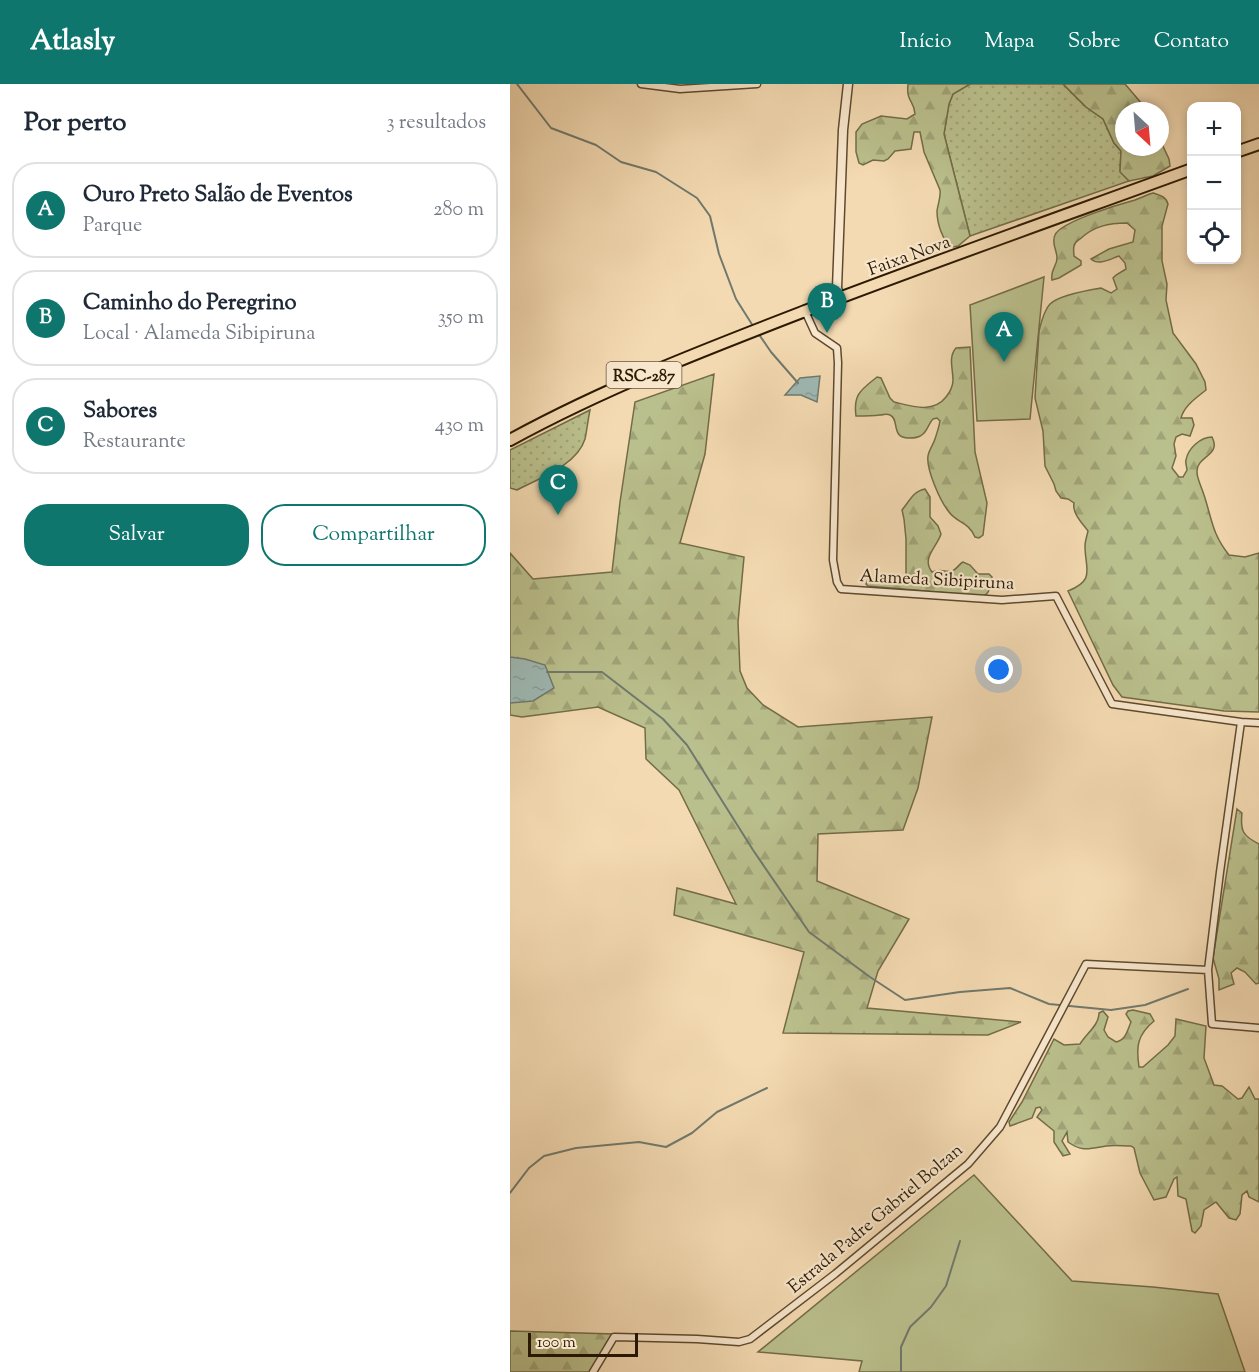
<!DOCTYPE html>
<html lang="pt">
<meta charset="utf-8">
<style>
body{margin:0;font-family:"Sorts Mill Goudy",serif;background:#f6f6f7;color:#1f2937}
.controls{position:absolute;right:18px;top:18px;display:grid;overflow:hidden;border-radius:12px;box-shadow:0 3px 9px #0003}
.controls button{width:54px;height:54px;display:grid;place-items:center;padding:0;border:0;border-bottom:2px solid #e0e1e3;background:#fff;color:#1f2937;font:30px sans-serif}
.compass{position:absolute;left:605px;top:18px;width:54px;height:54px;border-radius:50%;background:#fff;box-shadow:0 3px 9px #0003;rotate:154deg}
.scale{position:absolute;left:18px;bottom:15px;width:110px;box-sizing:border-box;padding-left:6px;border:3px solid #2c1902;border-top:0;font-size:16px;line-height:21px;white-space:nowrap;color:#2c1902;-webkit-text-stroke:4px #f8e7cd;paint-order:stroke}
.you{position:absolute;left:489px;top:586px;width:21px;height:21px;margin:-15px;border:4px solid #fff;border-radius:50%;background:#1a73e8;box-shadow:0 0 0 9px #1a73e833}
.badge{display:grid;place-items:center;width:39px;height:39px;border-radius:50%;background:#0f766e;color:#fff;font-size:20px;font-weight:700}
.pin{position:absolute;translate:-50% -50px;filter:drop-shadow(0 2px 3px #0008)}
.pin::after{content:'';position:absolute;top:32px;width:21px;height:18px;background:inherit;clip-path:polygon(0 0,100% 0,50% 100%)}
.list{margin:0;padding:0;list-style:none}
h2{display:flex;justify-content:space-between;align-items:center;height:78px;margin:0;padding:0 24px;font-size:26px}
h2 small{font-size:20px;font-weight:400;color:#747a83}
.list li{display:grid;grid-template-columns:39px 1fr auto;gap:18px;align-items:center;box-sizing:border-box;height:96px;margin:0 12px 12px;padding:0 12px;border:2px solid #e0e1e3;border-radius:24px}
.list b{display:block;font-size:22px;white-space:nowrap}
.list p{margin:0;font-size:20px;white-space:nowrap;color:#747a83}
.list em{font-size:20px;font-style:normal;color:#747a83}
.actions{display:flex;gap:12px;padding:18px 24px}
.actions a{flex:1;padding:14px 0;border:2px solid #0f766e;border-radius:24px;text-align:center;font-size:21px;color:#0f766e}
.actions .main{background:#0f766e;color:#fff}
.icon{flex:none;width:33px;height:33px;fill:none;stroke:currentColor;stroke-width:2;stroke-linecap:round;stroke-linejoin:round}
.map{position:relative;flex:none;width:749px;height:1288px;overflow:hidden}
header{display:flex;align-items:center;gap:36px;box-sizing:border-box;height:84px;padding:0 30px;background:#0f766e;color:#fff}
header strong{font-size:28px}
nav{display:flex;gap:33px;margin-inline-start:auto;font-size:21px}
main{display:flex}
aside{flex:1;background:#fff}
.map>svg:first-child{display:block}
.grass{fill:url(#grass-dots);stroke:#736c48;stroke-width:1.5}
.forest{fill:url(#forest-firs);stroke:#736c48;stroke-width:1.5}
.park{fill:#bac08d;stroke:#736c48;stroke-width:1.5}
.water{fill:url(#water-ripples);stroke:#70796d;stroke-width:1.5}
.lines{fill:none;stroke-linecap:round;stroke-linejoin:round}
.stream{stroke:#70796d;stroke-width:2}
.minor-casing{stroke:#5e492e;stroke-width:9}
.tertiary-casing{stroke:#5e492e;stroke-width:11}
.trunk-casing{stroke:#2c1902;stroke-width:14}
.minor{stroke:#f8e7cd;stroke-width:6}
.tertiary{stroke:#f8e7cd;stroke-width:8}
.trunk{stroke:#f4dab2;stroke-width:10}
.labels{text-anchor:middle;stroke-width:4.5;stroke-linejoin:round;paint-order:stroke}
.shield{fill:#f8e7cd;stroke:#69573f;stroke-width:1.5}
.shield-label{font-size:16px;font-weight:bold;fill:#2c1902}
.street-label{font-size:18px;fill:#2c1902;stroke:#f8e7cd}
</style>
<header>
<strong>Atlasly</strong>
<nav><a>Início</a><a>Mapa</a><a>Sobre</a><a>Contato</a></nav>
</header>
<main>
<aside>
<h2>Por perto<small>3 resultados</small></h2>
<ul class="list">
<li><span class="badge">A</span><div><b>Ouro Preto Salão de Eventos</b><p>Parque</p></div><em>280 m</em></li>
<li><span class="badge">B</span><div><b>Caminho do Peregrino</b><p>Local · Alameda Sibipiruna</p></div><em>350 m</em></li>
<li><span class="badge">C</span><div><b>Sabores</b><p>Restaurante</p></div><em>430 m</em></li>
</ul>
<div class="actions"><a class="main">Salvar</a><a>Compartilhar</a></div>
</aside>
<div class="map">
<svg width="749" height="1288" viewBox="0 0 749 1288">
<defs>
<pattern id="grass-dots" width="8" height="8" patternUnits="userSpaceOnUse" patternTransform="scale(1.5)"><rect width="8" height="8" fill="#bac08d"/><path d="M2 2h.1M6 6h.1" fill="none" stroke="#a0a478" stroke-width="1.8" stroke-linecap="round"/></pattern>
<pattern id="forest-firs" width="22" height="20" patternUnits="userSpaceOnUse" patternTransform="scale(1.5)"><rect width="22" height="20" fill="#bac08d"/><path d="M5 1l3.5 6h-7zM16 11l3.5 6h-7z" fill="#a0a478"/></pattern>
<pattern id="water-ripples" width="26" height="14" patternUnits="userSpaceOnUse" patternTransform="scale(1.5)"><rect width="26" height="14" fill="#9eb9b4"/><path d="M2 4q2-2 4 0t4 0M15 11q2-2 4 0t4 0" fill="none" stroke="#889e99"/></pattern>
</defs>
<rect width="100%" height="100%" fill="#f4dab2"/>
<filter id="stains"><feTurbulence type="fractalNoise" baseFrequency=".00333" numOctaves="4"/><feColorMatrix values="0 0 0 0 .2 0 0 0 0 .09 0 0 0 0 .02 0 0 0 .5 -.17"/></filter>
<radialGradient id="worn" r=".72"><stop offset=".6" stop-color="#630" stop-opacity="0"/><stop offset="1" stop-color="#630" stop-opacity=".3"/></radialGradient>
<path class="grass" d="M 460,0 L 553,0 L 576,23 L 593,35 L 604,59 L 611,67 L 610,87 L 619,97 L 460,152 L 434,50 L 439,20 L 443,10 Z
M 80,326 C 78,335 77,346 75,355 C 67,381 30,394 7,406 L 0,404 L 0,366 Z"/>
<path class="forest" d="M 398,0 L 460,0 L 443,10 L 439,20 L 434,50 L 460,152 L 448,162 L 443,163 C 432,158 427,138 427,127 C 428,119 431,114 430,106 L 414,68 L 410,48 L 404,48 L 401,65 L 385,67 L 378,75 L 374,77 L 363,76 L 353,81 L 349,79 L 346,68 L 346,48 L 352,40 L 371,32 L 397,35 L 405,30 C 404,16 396,18 398,0 Z
M 553,0 L 615,0 L 638,27 L 614,27 L 614,63 L 650,63 L 650,46 L 651,58 L 659,75 L 660,82 L 643,92 L 619,97 L 610,88 L 611,67 L 604,59 L 593,35 L 576,23 Z
M 643,109 C 649,111 656,112 658,120 L 652,142 L 652,177 L 657,200 L 656,216 L 663,249 L 686,280 L 695,298 L 696,306 C 686,314 674,322 671,334 L 682,334 L 684,341 L 680,352 L 672,350 L 666,353 L 664,360 L 666,372 L 662,384 L 669,393 L 673,393 L 677,386 C 677,383 675,379 676,376 C 678,364 691,353 702,353 C 712,372 686,372 687,388 C 687,395 692,404 694,411 C 702,435 702,450 719,471 L 735,473 L 749,469 L 749,628 L 714,627 L 612,613 L 603,601 L 558,507 C 586,496 575,485 575,462 C 575,457 577,452 578,447 C 572,439 562,429 564,419 L 558,415 L 551,414 L 546,407 L 544,400 L 535,382 L 533,347 L 525,314 L 529,247 C 531,239 534,226 540,220 C 548,212 579,206 591,204 L 601,209 L 607,205 L 603,194 L 606,191 L 616,185 L 615,179 L 609,172 C 600,175 589,182 581,175 L 599,165 L 623,158 L 625,146 L 617,139 C 599,139 584,142 570,155 C 567,157 565,158 564,162 C 563,166 564,169 564,172 L 571,177 L 571,181 L 549,194 L 542,196 C 540,185 547,183 547,174 C 547,166 541,159 545,151 C 550,138 610,120 625,116 C 631,114 636,111 643,109 Z
M 460,263 L 465,368 L 477,419 L 473,451 L 469,454 L 465,453 C 458,437 447,439 439,428 C 430,417 416,385 418,372 C 419,366 423,361 425,355 C 427,349 429,343 430,337 L 427,334 L 423,335 C 419,339 417,347 413,350 C 409,354 404,354 399,354 C 380,354 390,335 380,331 C 376,329 374,331 370,331 C 362,332 354,332 346,332 C 343,310 351,306 367,293 L 371,294 L 380,314 L 384,318 C 401,322 423,330 436,313 C 440,308 443,302 443,296 C 443,285 438,273 446,264 Z
M 204,290 L 195,370 L 170,459 L 234,473 L 228,538 L 230,587 L 237,604 L 253,621 L 288,643 L 422,633 L 408,704 L 393,746 L 308,750 L 307,797 L 399,835 L 368,887 L 357,924 L 511,938 L 478,951 L 273,949 L 294,868 L 164,831 L 167,804 L 226,820 L 169,706 L 136,675 L 135,644 L 88,623 L 12,633 L 0,631 L 0,469 L 23,495 L 102,488 L 110,418 L 125,318 Z
M 415,405 L 420,413 L 420,433 L 428,442 L 431,450 C 427,463 411,474 422,488 C 432,484 435,489 442,487 C 446,486 449,480 453,478 L 460,481 L 468,490 L 479,490 L 482,493 C 481,500 480,510 473,512 L 358,502 L 356,500 L 358,495 L 360,495 L 383,494 L 394,497 L 396,493 L 396,455 L 394,435 L 392,426 C 399,418 403,407 415,405 Z
M 727,725 L 732,729 C 730,747 733,752 749,760 L 749,899 L 746,900 L 735,888 L 727,884 L 721,889 L 724,900 L 709,906 L 709,895 L 703,874 Z
M 623,926 L 640,930 L 644,937 C 627,951 626,963 629,983 L 633,983 L 658,961 L 665,952 L 666,935 L 696,942 L 694,974 L 704,1001 L 712,1002 L 728,1015 L 732,1014 L 739,1003 L 745,1015 L 749,1015 L 749,1118 L 739,1113 L 737,1107 L 732,1111 L 730,1130 L 726,1136 L 719,1134 L 706,1118 L 694,1126 L 691,1142 L 685,1149 L 682,1147 L 676,1115 L 668,1112 L 667,1093 L 664,1095 L 656,1113 L 644,1116 L 630,1089 L 624,1064 L 621,1062 C 613,1062 604,1061 596,1062 C 579,1065 572,1068 558,1058 L 557,1048 L 552,1057 L 560,1070 L 553,1072 L 544,1058 L 544,1047 L 527,1033 L 532,1026 L 530,1023 L 526,1024 L 522,1034 L 500,1042 L 499,1038 L 512,1018 L 544,955 L 554,961 L 570,960 C 577,949 589,941 589,929 L 593,927 L 598,933 L 594,946 L 598,953 L 606,958 C 616,956 617,947 621,938 L 616,930 L 618,927 Z
M 0,1247 L 104,1250 L 80,1288 L 0,1288 Z"/>
<path class="park" d="M 534,193 L 520,335 L 467,337 L 460,221 Z
M 464,1091 L 562,1197 L 643,1203 L 708,1210 L 735,1288 L 349,1288 L 352,1277 L 248,1268 Z"/>
<path class="water" d="M 310,292 L 307,318 L 291,311 L 275,311 L 290,294 Z
M 0,573 L 15,575 L 35,581 L 44,604 L 23,617 L 0,619 Z"/>
<g class="lines">
<path class="stream" d="M 7,0 L 41,44 L 86,61 L 111,78 L 146,88 L 187,114 L 200,132 L 209,170 L 226,215 L 243,242
M 248,249 L 261,268 L 288,299
M 37,588 L 92,588 L 153,635 L 177,661 L 243,766 L 299,848 L 360,893 L 395,916 L 450,908 L 500,904 L 539,920 L 601,926 L 635,921 L 678,905
M 0,1109 L 19,1084 L 34,1072 L 66,1064 L 129,1058 L 156,1063 L 182,1049 L 207,1028 L 257,1004
M 391,1288 L 391,1263 L 400,1243 L 421,1223 L 436,1202 L 450,1157"/>
<g class="minor-casing">
<path id="minor" d="M 131,0 L 170,5 L 247,0
M 295,227 L 305,249 L 327,264 L 328,279 L 323,476 L 327,498 L 331,505 L 492,516 L 546,512 L 602,620 L 731,638 L 749,639
M 698,886 L 702,940 L 749,944
M 83,1288 L 104,1253 L 187,1255 L 229,1258 L 240,1255 L 325,1190 L 458,1080 L 490,1043 L 576,880 L 698,886 L 710,788 L 731,638"/>
</g>
<g class="tertiary-casing">
<path id="tertiary" d="M 330,214 L 327,204 L 333,46 L 338,0"/>
</g>
<g class="trunk-casing">
<path id="trunk" d="M 726,68 L 749,60
M 0,356 C 95,304 194,266 295,227 C 423,178 553,132 682,85"/>
</g>
<use href="#minor" class="minor"/>
<use href="#tertiary" class="tertiary"/>
<use href="#trunk" class="trunk"/>
</g>
<g class="labels">
<rect class="shield" x="96.5" y="278" width="75" height="26" rx="4.5"/>
<g class="shield-label">
<text x="134" y="297">RSC-287</text>
</g>
<g class="street-label">
<text transform="translate(399 171) rotate(-20)" y="6">Faixa Nova</text>
<text transform="translate(427 495) rotate(3)" y="6">Alameda Sibipiruna</text>
<text transform="translate(365 1134) rotate(-40)" y="6">Estrada Padre Gabriel Bolzan</text>
</g>
</g>
<rect width="100%" height="100%" filter="url(#stains)"/>
<rect width="100%" height="100%" fill="url(#worn)"/>
</svg>
<div class="controls">
<button>+</button>
<button>−</button>
<button><svg class="icon" aria-label="locate" viewBox="0 0 24 24"><circle cx="12" cy="12" r="6"/><path d="M12 2v4M12 18v4M2 12h4M18 12h4"/></svg></button>
</div>
<svg class="compass" viewBox="-18 -18 36 36"><path d="M0-13l5 13h-10z" fill="#e53935"/><path d="M0 13l5-13h-10z" fill="#747a83"/></svg>
<div class="scale">100 m</div>
<div class="you"></div>
<div class="pin badge" style="left:494px;top:278px">A</div>
<div class="pin badge" style="left:317px;top:249px">B</div>
<div class="pin badge" style="left:48px;top:431px">C</div>
</div>
</main>
